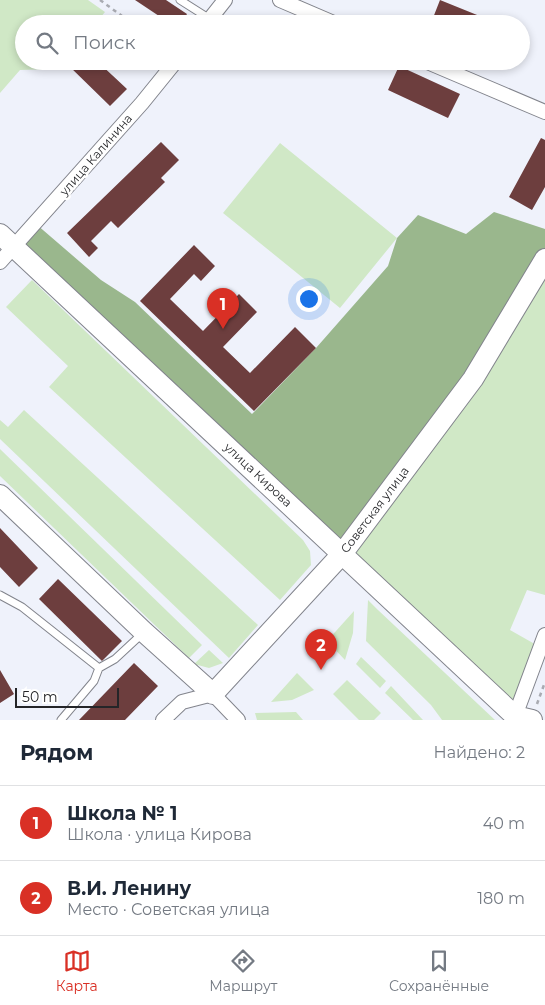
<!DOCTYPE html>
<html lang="ru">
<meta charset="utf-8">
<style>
body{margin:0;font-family:Montserrat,sans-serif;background:#f2f2f3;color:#1f2937}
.scale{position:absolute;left:15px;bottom:12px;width:104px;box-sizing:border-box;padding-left:5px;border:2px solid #242528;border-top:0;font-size:14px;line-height:18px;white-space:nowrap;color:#242528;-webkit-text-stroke:4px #fff;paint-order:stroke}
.you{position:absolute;left:308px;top:298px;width:18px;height:18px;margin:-12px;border:4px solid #fff;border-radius:50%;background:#1a73e8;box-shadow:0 0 0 8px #1a73e833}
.badge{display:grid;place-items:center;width:32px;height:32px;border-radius:50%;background:#d93025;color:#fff;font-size:16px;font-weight:700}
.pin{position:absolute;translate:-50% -41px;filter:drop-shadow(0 1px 2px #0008)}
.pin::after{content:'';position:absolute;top:26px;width:18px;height:15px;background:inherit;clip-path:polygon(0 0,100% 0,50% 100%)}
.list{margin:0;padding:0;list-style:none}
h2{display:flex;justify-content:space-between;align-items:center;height:65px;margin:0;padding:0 20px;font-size:21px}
h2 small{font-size:16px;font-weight:400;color:#747a83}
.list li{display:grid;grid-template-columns:32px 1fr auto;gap:15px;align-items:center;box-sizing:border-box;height:75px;padding:0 20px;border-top:1px solid #e0e1e3}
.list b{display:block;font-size:19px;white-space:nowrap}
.list p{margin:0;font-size:16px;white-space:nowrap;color:#747a83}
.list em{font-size:16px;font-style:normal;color:#747a83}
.icon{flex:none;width:28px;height:28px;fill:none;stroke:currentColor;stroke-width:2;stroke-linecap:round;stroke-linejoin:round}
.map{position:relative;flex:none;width:545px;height:720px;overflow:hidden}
.search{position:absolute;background:#fff;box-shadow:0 2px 8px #0003;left:15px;right:15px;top:15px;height:55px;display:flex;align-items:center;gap:12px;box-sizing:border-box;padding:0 18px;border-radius:28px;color:#747a83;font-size:19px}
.sheet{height:215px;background:#fff}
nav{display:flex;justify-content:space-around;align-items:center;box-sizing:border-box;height:70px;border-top:1px solid #e0e1e3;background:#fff;font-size:14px;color:#747a83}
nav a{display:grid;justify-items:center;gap:2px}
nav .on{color:#d93025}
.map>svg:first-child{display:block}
.green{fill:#d0e8c6}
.forest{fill:#9ab78d}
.building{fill:#6d3e3e}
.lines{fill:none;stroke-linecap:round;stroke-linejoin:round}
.lane-casing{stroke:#82848c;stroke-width:9}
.street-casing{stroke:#82848c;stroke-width:16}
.secondary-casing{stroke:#82848c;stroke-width:22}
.path{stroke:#a9abb2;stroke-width:2.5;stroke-dasharray:4 4;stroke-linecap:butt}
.lane{stroke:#fff;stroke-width:7}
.street{stroke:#fff;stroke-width:14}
.secondary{stroke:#fff;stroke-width:20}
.labels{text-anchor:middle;stroke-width:5;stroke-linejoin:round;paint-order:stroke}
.street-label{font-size:12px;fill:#242528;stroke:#fff}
</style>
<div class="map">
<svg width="545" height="720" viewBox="0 0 545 720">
<rect width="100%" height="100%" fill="#eff2fb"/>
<path class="green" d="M 0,0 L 88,0 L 105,12 L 95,24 L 24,24 L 24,61 L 62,61 L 55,69 L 20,70 L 0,93 Z
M 280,143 L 397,238 L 340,308 L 223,213 Z
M 545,259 L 545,595 L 527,590 L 510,630 L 540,647 L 515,716 L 342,554 Z
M 32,280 L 303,540 L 310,551 L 311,565 L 280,600 L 49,387 L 68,366 L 6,307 Z
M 24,410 L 258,625 L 229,658 L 0,439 L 0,420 L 8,427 Z
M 0,449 L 202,645 L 189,658 L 0,476 Z
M 368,600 L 378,610 L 495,720 L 442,720 L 431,705 L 366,641 Z
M 354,611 L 353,633 L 345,660 L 327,641 Z
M 209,650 L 223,663 L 209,668 L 194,664 Z
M 361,657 L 386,681 L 380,688 L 356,664 Z
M 297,673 L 314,690 L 292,700 L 271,702 Z
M 347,680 L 381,713 L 374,720 L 359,720 L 333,694 Z
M 391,686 L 423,720 L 413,720 L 385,693 Z
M 296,712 L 303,720 L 257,720 L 255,713 Z"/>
<path class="forest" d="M 494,212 L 545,229 L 545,259 L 342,554 L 14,247 L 36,224 L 101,280 L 135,302 L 252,414 L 316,348 L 388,266 L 397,238 L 418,215 L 466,234 Z"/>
<path class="building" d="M 135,0 L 166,0 L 187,14 L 181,24 L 171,24 Z
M 440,0 L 487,19 L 485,24 L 431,23 Z
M 72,61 L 97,61 L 127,89 L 110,106 L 68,65 Z
M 399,66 L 460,94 L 448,118 L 388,90 Z
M 541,138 L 545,140 L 545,187 L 532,210 L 509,197 Z
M 161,142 L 179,160 L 161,178 L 165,182 L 118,228 L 111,221 L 91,241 L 98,248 L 89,257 L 67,233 Z
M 194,245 L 215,266 L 201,281 L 194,274 L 170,299 L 203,331 L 239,294 L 257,312 L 223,347 L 250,373 L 295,327 L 316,348 L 254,411 L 140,301 Z
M 0,528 L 38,568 L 19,587 L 0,567 Z
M 58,579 L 122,641 L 102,661 L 39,599 Z
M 134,663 L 158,686 L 125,720 L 79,720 Z
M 0,670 L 14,694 L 0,703 Z"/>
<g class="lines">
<g class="lane-casing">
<path id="lane" d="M 180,0 L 210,19
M 0,595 L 22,607 L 99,668 L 115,659 L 143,633
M 61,720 L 94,681 L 99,668"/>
</g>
<g class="street-casing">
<path id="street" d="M 280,0 L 336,24
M 206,24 L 225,0
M 425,61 L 545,112
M 0,262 L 142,103 L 176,61
M 515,716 L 545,635
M 163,720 L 182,702 L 213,694 L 238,720"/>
</g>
<g class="secondary-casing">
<path id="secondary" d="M 0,234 L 515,716 L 532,720
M 0,495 L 144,632 L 213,694 L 342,554 L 473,379 L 545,259"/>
</g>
<path class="path" d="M 100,0 L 133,24
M 537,704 L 545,682"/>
<use href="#lane" class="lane"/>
<use href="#street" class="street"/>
<use href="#secondary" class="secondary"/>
</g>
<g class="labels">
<g class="street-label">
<text transform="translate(96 155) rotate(-49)" y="4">улица Калинина</text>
<text transform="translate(258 475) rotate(43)" y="4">улица Кирова</text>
<text transform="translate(375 510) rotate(-53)" y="4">Советская улица</text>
</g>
</g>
</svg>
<div class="scale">50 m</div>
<div class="you"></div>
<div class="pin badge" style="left:223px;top:329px">1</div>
<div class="pin badge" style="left:321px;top:670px">2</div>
<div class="search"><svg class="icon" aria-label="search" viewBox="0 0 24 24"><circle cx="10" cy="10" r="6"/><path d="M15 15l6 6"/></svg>Поиск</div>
</div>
<section class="sheet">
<h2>Рядом<small>Найдено: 2</small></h2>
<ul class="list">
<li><span class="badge">1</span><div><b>Школа № 1</b><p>Школа · улица Кирова</p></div><em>40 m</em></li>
<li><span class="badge">2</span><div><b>В.И. Ленину</b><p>Место · Советская улица</p></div><em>180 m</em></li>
</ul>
</section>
<nav>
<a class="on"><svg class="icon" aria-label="map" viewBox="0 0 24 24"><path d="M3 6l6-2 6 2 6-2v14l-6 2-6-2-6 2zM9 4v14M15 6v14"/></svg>Карта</a>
<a><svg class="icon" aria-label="directions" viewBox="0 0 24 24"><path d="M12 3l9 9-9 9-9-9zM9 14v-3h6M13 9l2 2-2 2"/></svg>Маршрут</a>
<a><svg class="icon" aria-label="saved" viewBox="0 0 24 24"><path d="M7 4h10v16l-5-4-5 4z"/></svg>Сохранённые</a>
</nav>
